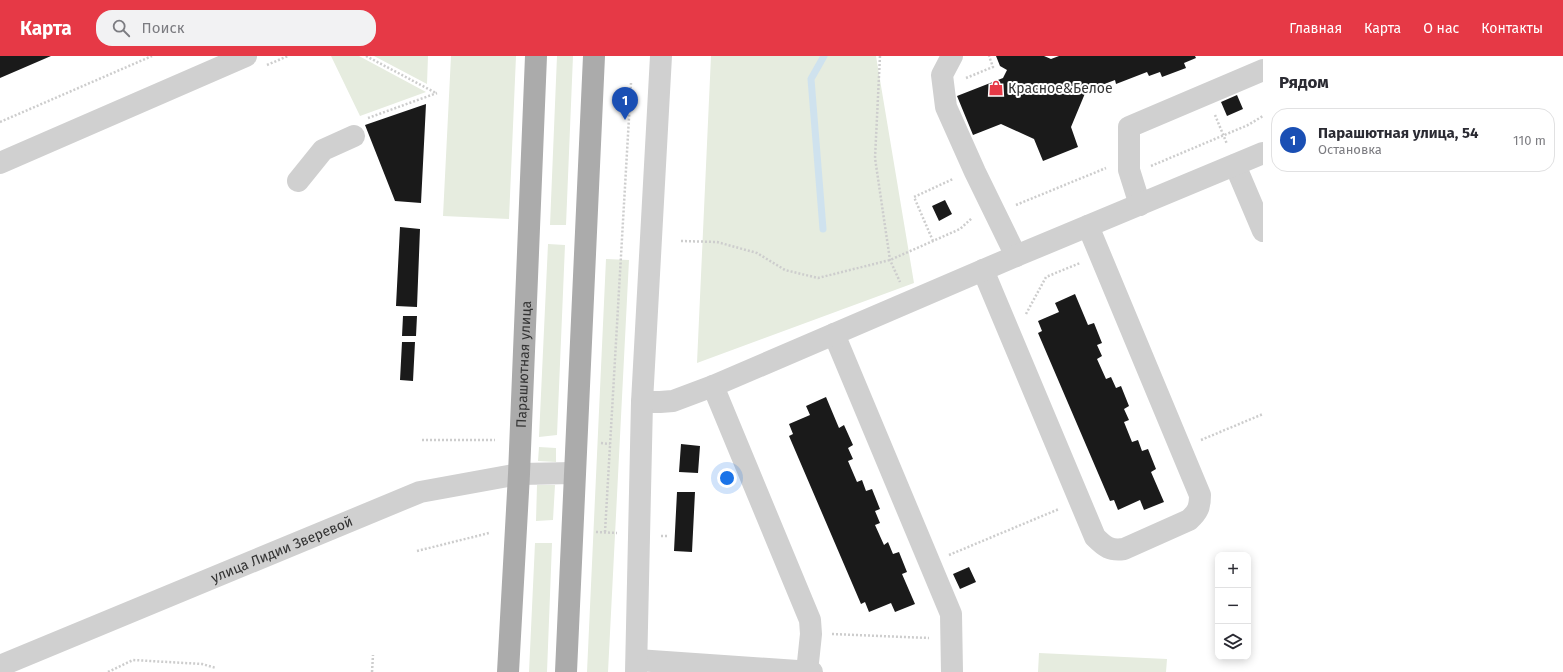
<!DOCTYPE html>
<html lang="ru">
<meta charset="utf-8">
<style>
body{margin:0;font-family:"Fira Sans",sans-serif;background:#f2f2f3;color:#2b2b33}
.controls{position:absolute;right:12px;bottom:12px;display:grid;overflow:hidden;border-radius:8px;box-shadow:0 2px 10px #0003}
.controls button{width:36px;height:36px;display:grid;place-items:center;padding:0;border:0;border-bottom:1px solid #e1e1e2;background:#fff;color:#2b2b33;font:20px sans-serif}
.you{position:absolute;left:727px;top:422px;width:14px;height:14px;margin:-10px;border:3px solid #fff;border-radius:50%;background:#1a73e8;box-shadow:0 0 0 6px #1a73e833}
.badge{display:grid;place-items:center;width:26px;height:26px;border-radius:50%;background:#e63946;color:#fff;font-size:13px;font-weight:700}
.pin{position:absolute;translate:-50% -33px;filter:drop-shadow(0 1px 2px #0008)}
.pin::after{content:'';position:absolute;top:21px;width:14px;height:12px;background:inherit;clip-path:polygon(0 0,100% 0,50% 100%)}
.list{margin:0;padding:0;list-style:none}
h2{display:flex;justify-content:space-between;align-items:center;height:52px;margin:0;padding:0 16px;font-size:17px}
h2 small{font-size:13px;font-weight:400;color:#7c7c81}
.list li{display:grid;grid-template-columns:26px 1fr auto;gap:12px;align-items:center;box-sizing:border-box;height:64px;margin:0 8px 8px;padding:0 8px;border:1px solid #e1e1e2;border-radius:16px}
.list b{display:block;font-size:15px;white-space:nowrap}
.list p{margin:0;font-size:13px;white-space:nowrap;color:#7c7c81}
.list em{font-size:13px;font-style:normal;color:#7c7c81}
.icon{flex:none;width:22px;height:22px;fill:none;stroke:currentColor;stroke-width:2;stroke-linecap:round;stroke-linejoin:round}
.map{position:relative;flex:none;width:1263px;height:616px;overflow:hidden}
header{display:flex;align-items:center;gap:24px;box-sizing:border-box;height:56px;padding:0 20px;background:#e63946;color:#fff}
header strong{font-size:19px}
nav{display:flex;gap:22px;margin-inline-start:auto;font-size:14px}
.search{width:280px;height:36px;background:#f2f2f3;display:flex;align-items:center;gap:10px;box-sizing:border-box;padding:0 14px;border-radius:16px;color:#7c7c81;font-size:15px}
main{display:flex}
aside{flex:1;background:#fff}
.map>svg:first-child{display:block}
.green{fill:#e6ecdf}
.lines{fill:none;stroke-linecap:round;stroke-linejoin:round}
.stream{stroke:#cfe2ee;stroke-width:7}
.building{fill:#1a1a1a}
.path{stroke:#cdcdcd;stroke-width:2.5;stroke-dasharray:2 2;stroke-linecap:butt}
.minor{stroke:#d0d0d0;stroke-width:22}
.major{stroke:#ababab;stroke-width:22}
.labels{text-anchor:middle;stroke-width:4;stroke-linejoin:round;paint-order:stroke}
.poi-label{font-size:14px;fill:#333;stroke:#fff;text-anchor:start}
.street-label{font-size:14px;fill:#333;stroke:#fff}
</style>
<header>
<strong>Карта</strong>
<div class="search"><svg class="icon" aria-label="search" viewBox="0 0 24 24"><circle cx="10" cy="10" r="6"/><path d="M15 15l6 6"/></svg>Поиск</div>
<nav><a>Главная</a><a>Карта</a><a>О нас</a><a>Контакты</a></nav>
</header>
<main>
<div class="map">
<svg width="1263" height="616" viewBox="0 0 1263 616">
<rect width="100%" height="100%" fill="#fff"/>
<path class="green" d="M 331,0 L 359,0 L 426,36 L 360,60 Z
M 374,0 L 428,0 L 427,28 Z
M 451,0 L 516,0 L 509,163 L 443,160 Z
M 557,0 L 573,0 L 566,169 L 550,169 Z
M 711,0 L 876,0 L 914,227 L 697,307 Z
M 548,188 L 565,189 L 557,379 L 539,381 Z
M 606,203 L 629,204 L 608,616 L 587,616 Z
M 539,391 L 556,392 L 556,406 L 538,405 Z
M 537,429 L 555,429 L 553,464 L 536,465 Z
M 535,487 L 552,487 L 547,616 L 529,616 Z
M 1039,597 L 1167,603 L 1166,616 L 1038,616 Z"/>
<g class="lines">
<path class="stream" d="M 823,173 L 811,23 L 824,0"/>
</g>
<path class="building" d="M 0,0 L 51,0 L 0,22 Z
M 996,0 L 1044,0 L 1051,3 L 1059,0 L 1195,0 L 1196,2 L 1184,7 L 1186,12 L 1162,21 L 1160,16 L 1149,20 L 1147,16 L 1116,28 L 1115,24 L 1086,35 L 1071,71 L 1078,91 L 1043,105 L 1034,83 L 1001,68 L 973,79 L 957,40 L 1003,22 L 1007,14 L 1000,10 Z
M 1237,39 L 1243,53 L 1227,60 L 1221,46 Z
M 426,48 L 421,147 L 395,145 L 365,69 Z
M 945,144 L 952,158 L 939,165 L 932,150 Z
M 400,171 L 420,173 L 417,251 L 396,250 Z
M 1075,238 L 1088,269 L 1094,267 L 1102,287 L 1097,289 L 1102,300 L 1097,303 L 1106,323 L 1111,321 L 1116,332 L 1121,330 L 1129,350 L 1124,353 L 1129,364 L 1124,366 L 1132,386 L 1138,384 L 1142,395 L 1148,393 L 1156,413 L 1151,416 L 1164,446 L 1144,454 L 1140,444 L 1118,454 L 1114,444 L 1110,445 L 1038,277 L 1042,275 L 1038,265 L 1059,256 L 1055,247 Z
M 403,260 L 417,260 L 416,280 L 402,280 Z
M 402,286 L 415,286 L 413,325 L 400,324 Z
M 826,341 L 839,372 L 844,369 L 853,389 L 848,392 L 853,403 L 848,405 L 857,426 L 862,424 L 866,435 L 872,433 L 880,453 L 875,455 L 880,467 L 875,469 L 884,489 L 888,486 L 893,498 L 899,496 L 907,516 L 902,518 L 915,548 L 895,556 L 891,547 L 869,556 L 865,546 L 861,548 L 789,380 L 793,378 L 789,368 L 810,359 L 806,350 Z
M 681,388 L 700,390 L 698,417 L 679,416 Z
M 677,436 L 695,436 L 692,496 L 674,495 Z
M 969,511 L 976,526 L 960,533 L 953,518 Z"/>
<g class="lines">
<path class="path" d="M 366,0 L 436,37
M 880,0 L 875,102 L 890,204 L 900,226
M 267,9 L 288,0
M 966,22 L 993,11 L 989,0
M 1215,59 L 1227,88
M 368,62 L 437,37
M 0,66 L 152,0
M 1151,110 L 1248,69 L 1263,60
M 1016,149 L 1106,112
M 681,185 L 717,186 L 757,197 L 785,214 L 818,222 L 890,204 L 960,173 L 972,162
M 933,185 L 914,141 L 953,123
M 1026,258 L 1046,221 L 1080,207
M 422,384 L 495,384
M 1201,384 L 1263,358
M 601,387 L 610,388
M 596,476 L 617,477
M 605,476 L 631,27
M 661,480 L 668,480
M 417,495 L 489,477
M 949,499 L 1059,453
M 832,578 L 929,582
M 108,616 L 133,604 L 202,608 L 216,612
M 372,616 L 373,599"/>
<g class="minor">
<path d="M 952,0 L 942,19 L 946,51 L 975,116 L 1016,200"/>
<path d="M 0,107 L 246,0"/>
<path d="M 1235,109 L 1263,175"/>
<path d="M 298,125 L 323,94 L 354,80"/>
<path d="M 1140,149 L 1129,114 L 1129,71 L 1263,14"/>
<path d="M 983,214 L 1095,481 C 1105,491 1110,495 1124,493 L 1189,464 C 1198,456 1200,451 1200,439 L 1088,170"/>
<path d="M 834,278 L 951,558 L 952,616"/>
<path d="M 713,330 L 810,564 L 811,578 L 807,616"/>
<path d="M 642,346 L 660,346 L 673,345 L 713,330 L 1016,200 L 1263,97"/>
<path d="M 637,604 L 812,616"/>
<path id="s1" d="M 0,610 L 420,436 L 519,418 L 575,417"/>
<path d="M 636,616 L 642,346 L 661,0"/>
</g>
<g class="major">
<path id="s2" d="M 508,616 L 519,418 L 536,0"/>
<path d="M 566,616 L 594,0"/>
</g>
</g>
<defs>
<g id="shop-bare" transform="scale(1.2)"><path d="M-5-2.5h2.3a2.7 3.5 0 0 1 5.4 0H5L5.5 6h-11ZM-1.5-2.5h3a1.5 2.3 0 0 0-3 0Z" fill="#e63946" stroke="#fff" stroke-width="2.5" paint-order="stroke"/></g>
</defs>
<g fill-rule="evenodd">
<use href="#shop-bare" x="996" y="32"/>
</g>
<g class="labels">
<g class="poi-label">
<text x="1008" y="37">Красное&amp;Белое</text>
</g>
<g class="street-label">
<text dy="5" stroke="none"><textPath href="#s2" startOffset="308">Парашютная улица</textPath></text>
<text dy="5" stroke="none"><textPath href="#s1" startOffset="305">улица Лидии Зверевой</textPath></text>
</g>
</g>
</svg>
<div class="controls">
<button>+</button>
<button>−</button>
<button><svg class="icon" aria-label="layers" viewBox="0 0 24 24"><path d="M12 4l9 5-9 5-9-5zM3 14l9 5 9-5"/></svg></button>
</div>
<div class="you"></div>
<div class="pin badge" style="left:625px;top:64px;background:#1a4fb4">1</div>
</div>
<aside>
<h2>Рядом<small></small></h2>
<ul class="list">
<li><span class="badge" style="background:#1a4fb4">1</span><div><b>Парашютная улица, 54</b><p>Остановка</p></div><em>110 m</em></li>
</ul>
</aside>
</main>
